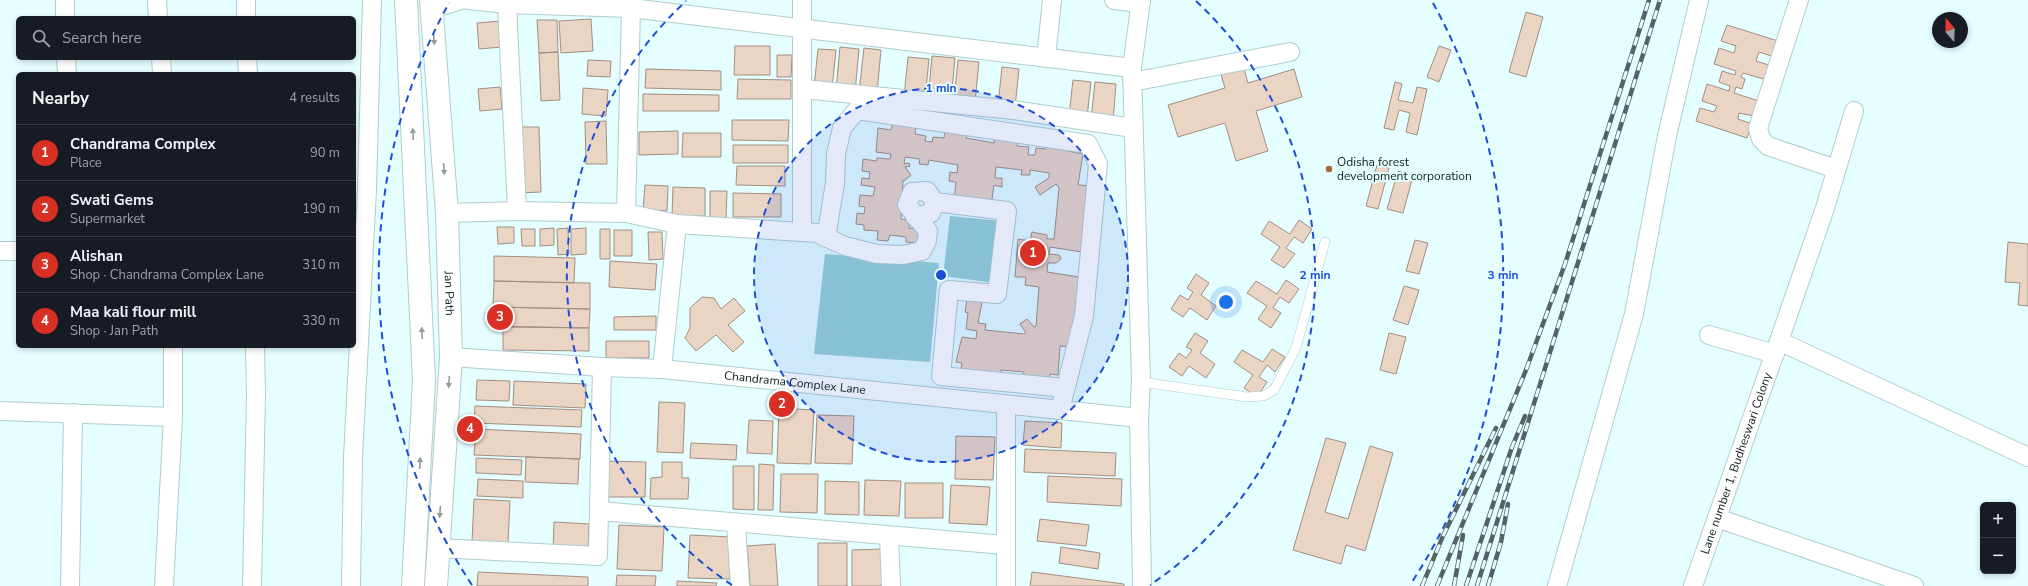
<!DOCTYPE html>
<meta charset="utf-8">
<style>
body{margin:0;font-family:"Nunito Sans",sans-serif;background:#242831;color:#f1f3f6}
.controls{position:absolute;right:12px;bottom:12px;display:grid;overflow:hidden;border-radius:6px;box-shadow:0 2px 6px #0003}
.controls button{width:36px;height:36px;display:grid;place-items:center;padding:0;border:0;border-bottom:1px solid #363941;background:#171b24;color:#f1f3f6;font:20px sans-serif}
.compass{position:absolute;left:1932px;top:12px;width:36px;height:36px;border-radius:50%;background:#171b24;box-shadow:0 2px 6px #0003;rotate:341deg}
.you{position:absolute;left:1226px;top:302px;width:14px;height:14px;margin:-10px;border:3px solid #fff;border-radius:50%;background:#1a73e8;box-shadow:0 0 0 6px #1a73e833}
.badge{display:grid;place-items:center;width:26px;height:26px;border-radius:50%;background:#d93025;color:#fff;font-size:13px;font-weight:700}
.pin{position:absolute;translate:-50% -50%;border:2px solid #fff;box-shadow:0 1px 4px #0006}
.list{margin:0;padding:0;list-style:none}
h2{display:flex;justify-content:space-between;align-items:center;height:52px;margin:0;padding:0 16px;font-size:17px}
h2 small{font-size:13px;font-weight:400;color:#9ea1a6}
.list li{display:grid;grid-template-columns:26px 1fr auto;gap:12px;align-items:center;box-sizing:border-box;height:56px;padding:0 16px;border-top:1px solid #363941}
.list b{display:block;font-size:15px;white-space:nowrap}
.list p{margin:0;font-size:13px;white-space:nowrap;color:#9ea1a6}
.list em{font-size:13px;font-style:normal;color:#9ea1a6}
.icon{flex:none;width:22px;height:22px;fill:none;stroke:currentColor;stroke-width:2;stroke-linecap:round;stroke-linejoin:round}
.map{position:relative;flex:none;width:2028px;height:586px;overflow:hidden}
.search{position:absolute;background:#171b24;box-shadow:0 2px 6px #0003;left:16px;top:16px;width:340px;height:44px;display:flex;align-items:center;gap:10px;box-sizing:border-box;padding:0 14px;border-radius:6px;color:#9ea1a6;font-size:15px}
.panel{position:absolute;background:#171b24;box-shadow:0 2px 6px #0003;left:16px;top:72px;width:340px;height:276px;border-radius:6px}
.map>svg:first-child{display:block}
.green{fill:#97d2d5}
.building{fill:#ead4c4;stroke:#a28e80}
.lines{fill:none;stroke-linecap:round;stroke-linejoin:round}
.service-casing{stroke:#afcdce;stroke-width:10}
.minor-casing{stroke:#afcdce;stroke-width:20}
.secondary-casing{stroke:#afcdce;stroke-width:24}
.service{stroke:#fff;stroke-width:9}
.minor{stroke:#fff;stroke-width:18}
.secondary{stroke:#fff;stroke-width:22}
.rail-casing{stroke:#536263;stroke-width:4.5}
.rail{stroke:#e5feff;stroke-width:3;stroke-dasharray:9;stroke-linecap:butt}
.oneway{fill:#959a9a}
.ring{fill:none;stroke:#1d4ed8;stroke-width:2;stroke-dasharray:7 5}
.poi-dot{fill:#a76731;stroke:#e5feff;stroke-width:1.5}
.labels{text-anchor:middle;stroke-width:4;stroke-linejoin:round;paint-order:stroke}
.poi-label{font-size:12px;fill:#131e1e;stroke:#e5feff;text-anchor:start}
.street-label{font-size:12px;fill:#131e1e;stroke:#e5feff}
.centre{fill:#1d4ed8;stroke:#e5feff;stroke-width:2}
.ring-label{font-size:12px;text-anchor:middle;font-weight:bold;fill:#1d4ed8;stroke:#e5feff;stroke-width:4;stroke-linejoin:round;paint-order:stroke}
</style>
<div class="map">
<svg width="2028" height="586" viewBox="0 0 2028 586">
<rect width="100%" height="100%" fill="#e5feff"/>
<path class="green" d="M 950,216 L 1001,221 L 995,283 L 943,276 Z
M 825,254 L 939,263 L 930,362 L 814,354 Z"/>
<path class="building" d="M 1526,12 L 1543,17 L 1526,77 L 1509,72 Z
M 591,19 L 593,51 L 561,53 L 559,21 Z
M 537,20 L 557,20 L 558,52 L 539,53 Z
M 500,21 L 502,47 L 479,49 L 477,23 Z
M 1727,25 L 1778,41 L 1774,57 L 1759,52 L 1756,61 L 1772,66 L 1767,80 L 1743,73 L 1741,77 L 1745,79 L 1742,89 L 1736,87 L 1734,93 L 1759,101 L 1754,116 L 1739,113 L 1738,119 L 1752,124 L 1747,138 L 1696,121 L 1700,108 L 1714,112 L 1717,106 L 1702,101 L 1707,84 L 1729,91 L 1730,86 L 1719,82 L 1722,71 L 1735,75 L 1736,71 L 1714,64 L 1719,48 L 1734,53 L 1736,46 L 1721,41 Z
M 735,46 L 770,46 L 770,75 L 734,75 Z
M 1439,46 L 1451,50 L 1439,82 L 1427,77 Z
M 840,47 L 859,49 L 855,92 L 836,90 Z
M 864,48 L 881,50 L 877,93 L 859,92 Z
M 818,49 L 836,50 L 832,89 L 814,87 Z
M 558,52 L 560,100 L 541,101 L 539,53 Z
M 777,55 L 792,55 L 791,77 L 777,77 Z
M 932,56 L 955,58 L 951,102 L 928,99 Z
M 908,57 L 929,59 L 925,99 L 904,97 Z
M 588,60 L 611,61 L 610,77 L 587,76 Z
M 958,60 L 979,62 L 975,102 L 954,100 Z
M 1243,65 L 1248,83 L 1294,69 L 1302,97 L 1256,111 L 1268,151 L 1236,161 L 1225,123 L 1178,137 L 1168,105 L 1225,88 L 1220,71 Z
M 1002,67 L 1019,69 L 1015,107 L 998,105 Z
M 646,69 L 721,71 L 721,90 L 645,88 Z
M 738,79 L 791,80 L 791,99 L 737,99 Z
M 1073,80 L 1091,82 L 1087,117 L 1069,115 Z
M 1095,82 L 1116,84 L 1113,122 L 1091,120 Z
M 1395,82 L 1402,84 L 1398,100 L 1413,103 L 1417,87 L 1427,89 L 1417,135 L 1406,132 L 1410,113 L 1399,110 L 1394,130 L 1384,128 Z
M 500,87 L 502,109 L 480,111 L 478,89 Z
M 583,88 L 608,90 L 606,116 L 582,114 Z
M 643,94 L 719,95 L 719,111 L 643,111 Z
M 732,120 L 789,120 L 788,141 L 732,140 Z
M 606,121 L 607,164 L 586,164 L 585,122 Z
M 893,123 L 916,128 L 915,134 L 926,136 L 925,141 L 932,142 L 933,137 L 944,138 L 945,130 L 967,134 L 966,138 L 994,143 L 995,138 L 1018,141 L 1017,146 L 1029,147 L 1028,155 L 1035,155 L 1036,148 L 1045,149 L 1046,143 L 1068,146 L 1068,151 L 1083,154 L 1078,185 L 1093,186 L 1082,252 L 1050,247 L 1049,254 L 1059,255 L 1061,259 L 1056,263 L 1048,263 L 1047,272 L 1079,277 L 1071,347 L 1060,346 L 1058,375 L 1050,374 L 1048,383 L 1023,379 L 1024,372 L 1001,370 L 999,379 L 961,368 L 962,363 L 956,362 L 962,337 L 976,339 L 977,331 L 966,329 L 968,313 L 965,312 L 967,300 L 982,302 L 978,323 L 986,324 L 985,330 L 1024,334 L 1026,333 L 1020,324 L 1027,319 L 1034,327 L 1036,326 L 1039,287 L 1025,285 L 1026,277 L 1015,277 L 1018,239 L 1030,241 L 1032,232 L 1047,235 L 1047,239 L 1054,239 L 1059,188 L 1056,184 L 1040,195 L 1035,187 L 1049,178 L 1049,173 L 1030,170 L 1030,175 L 1021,175 L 1022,170 L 996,167 L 995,178 L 1002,178 L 1002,187 L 994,185 L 991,206 L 954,201 L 956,182 L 949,181 L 950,172 L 957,173 L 958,165 L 929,160 L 928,165 L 919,164 L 920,159 L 905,157 L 904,164 L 909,163 L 910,166 L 905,167 L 911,175 L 904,181 L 903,180 L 901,219 L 909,220 L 909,228 L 923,229 L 922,244 L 906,242 L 906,237 L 890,235 L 888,241 L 877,240 L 878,231 L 864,230 L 864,225 L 856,224 L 857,213 L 864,214 L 865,207 L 859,206 L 860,195 L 873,196 L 875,187 L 861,185 L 862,178 L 869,179 L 870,172 L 862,171 L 863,159 L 876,161 L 877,158 L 890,159 L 891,154 L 876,152 L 878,128 L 891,130 Z
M 516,127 L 539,127 L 541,192 L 518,193 Z
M 678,131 L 678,154 L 639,155 L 639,132 Z
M 683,133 L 721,133 L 721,157 L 682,157 Z
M 733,145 L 788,145 L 788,163 L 733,163 Z
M 1377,165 L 1389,168 L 1378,209 L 1366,206 Z
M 737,166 L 785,166 L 785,186 L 736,185 Z
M 1398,171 L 1413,176 L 1403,213 L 1387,209 Z
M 645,185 L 668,186 L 667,211 L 643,209 Z
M 673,187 L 705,188 L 705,216 L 672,216 Z
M 710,191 L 727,191 L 726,218 L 710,217 Z
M 733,193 L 781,194 L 781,217 L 733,217 Z
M 1299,220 L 1312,229 L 1303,243 L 1294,237 L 1286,248 L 1295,254 L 1284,268 L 1271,260 L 1280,247 L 1261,234 L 1269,221 L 1290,234 Z
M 497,227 L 514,227 L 514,243 L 498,244 Z
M 554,228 L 554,245 L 540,246 L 540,229 Z
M 568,228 L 569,254 L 558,255 L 557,229 Z
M 586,228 L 586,254 L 571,255 L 571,229 Z
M 521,229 L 535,229 L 535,246 L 522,246 Z
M 600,229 L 610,229 L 610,259 L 600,259 Z
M 614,230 L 632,230 L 632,256 L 614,256 Z
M 648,232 L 662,232 L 663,259 L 649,260 Z
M 1415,240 L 1428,243 L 1419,274 L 1406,271 Z
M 2008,242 L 2028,244 L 2028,306 L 2018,305 L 2020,283 L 2005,282 Z
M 494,256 L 575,258 L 574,283 L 494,281 Z
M 610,261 L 657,264 L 655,290 L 609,287 Z
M 1196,274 L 1209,283 L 1201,295 L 1216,306 L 1207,320 L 1190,308 L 1183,317 L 1171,309 L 1180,295 L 1188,300 L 1193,292 L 1187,288 Z
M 1286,280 L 1299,289 L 1289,303 L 1280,297 L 1273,308 L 1281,313 L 1271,328 L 1258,319 L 1267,306 L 1247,293 L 1256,281 L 1277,294 Z
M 494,281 L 590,283 L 590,309 L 493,307 Z
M 1404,286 L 1419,290 L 1408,325 L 1393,320 Z
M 702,297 L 714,298 L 721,309 L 734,298 L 745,311 L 728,325 L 744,342 L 733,352 L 716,335 L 696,351 L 685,338 L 690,328 L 690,308 Z
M 493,307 L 590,309 L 589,328 L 493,326 Z
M 656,316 L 656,330 L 614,330 L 614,317 Z
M 503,327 L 589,328 L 589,351 L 503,350 Z
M 1195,333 L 1208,341 L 1200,353 L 1215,364 L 1206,378 L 1189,366 L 1182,376 L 1169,367 L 1179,353 L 1186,358 L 1192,350 L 1186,347 Z
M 1389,333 L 1406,337 L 1396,374 L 1380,370 Z
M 606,341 L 649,341 L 649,358 L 606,358 Z
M 1272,349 L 1285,357 L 1275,372 L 1267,365 L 1259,377 L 1267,382 L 1257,397 L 1244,388 L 1253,375 L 1234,362 L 1242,350 L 1263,362 Z
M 477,380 L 510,381 L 509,401 L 476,400 Z
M 514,381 L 586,384 L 585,408 L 513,405 Z
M 659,402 L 685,403 L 683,453 L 657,452 Z
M 475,406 L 582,410 L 581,427 L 474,423 Z
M 779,408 L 814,410 L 811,464 L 777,463 Z
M 817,415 L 854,416 L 852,464 L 815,463 Z
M 749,420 L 773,421 L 772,454 L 747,453 Z
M 1025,421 L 1062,423 L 1061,448 L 1023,445 Z
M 476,429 L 581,434 L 580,459 L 474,455 Z
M 956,436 L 995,437 L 993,480 L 955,479 Z
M 1326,438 L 1346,443 L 1325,512 L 1348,519 L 1370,446 L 1393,453 L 1365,551 L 1346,545 L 1341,564 L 1293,550 Z
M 691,443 L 737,445 L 736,460 L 690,458 Z
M 1025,449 L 1116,453 L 1115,476 L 1024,472 Z
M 526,457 L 579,459 L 578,484 L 525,482 Z
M 476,458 L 522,460 L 521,475 L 476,473 Z
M 608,461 L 646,462 L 645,497 L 608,497 Z
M 662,462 L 682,462 L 682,478 L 689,478 L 688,499 L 650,499 L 651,478 L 662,477 Z
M 759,464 L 774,465 L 773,510 L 758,510 Z
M 733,466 L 754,466 L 754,510 L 733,509 Z
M 781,474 L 818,474 L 817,513 L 780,512 Z
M 1048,476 L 1122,479 L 1121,506 L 1047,502 Z
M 478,479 L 523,481 L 523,498 L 477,496 Z
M 865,480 L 901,481 L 899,516 L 864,515 Z
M 825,481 L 859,482 L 859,515 L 825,514 Z
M 905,483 L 943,483 L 943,518 L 905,518 Z
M 951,485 L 990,487 L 987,525 L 949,523 Z
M 474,499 L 510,501 L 508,543 L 472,542 Z
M 1040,519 L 1089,525 L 1086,546 L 1037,541 Z
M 554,522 L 589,524 L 588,551 L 553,549 Z
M 619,525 L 664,527 L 662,571 L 617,569 Z
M 690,535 L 732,537 L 730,579 L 688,578 Z
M 818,543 L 847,543 L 847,586 L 818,586 Z
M 775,544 L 778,586 L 750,586 L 747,546 Z
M 1061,547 L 1100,553 L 1098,569 L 1059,563 Z
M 882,549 L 882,586 L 852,586 L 852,550 Z
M 478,572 L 588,577 L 588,586 L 477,586 Z
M 1032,572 L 1124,584 L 1124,586 L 1030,586 Z
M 617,575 L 656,576 L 655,586 L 616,586 Z
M 677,581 L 717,583 L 716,586 L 677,586 Z"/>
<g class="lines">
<g class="service-casing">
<path id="service" d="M 1141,382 L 1247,397 L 1263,396 L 1274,390 L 1296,348 L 1325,242"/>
</g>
<g class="minor-casing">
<g id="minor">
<path d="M 65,0 L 65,18"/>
<path d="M 157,0 L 158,18"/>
<path d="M 246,0 L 246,18"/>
<path d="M 468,0 L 507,4 L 631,8 L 1132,68"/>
<path d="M 1114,0 L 1141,3"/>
<path d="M 1141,0 L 1132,68 L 1141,382 L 1139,418 L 1142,586"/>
<path d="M 1799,0 L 1758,128 L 1761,139 L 1768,146 L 1836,169"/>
<path d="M 507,4 L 517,211"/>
<path d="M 432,9 L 461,0"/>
<path d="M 66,58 L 67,74"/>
<path d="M 161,58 L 162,74"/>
<path d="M 247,58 L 248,74"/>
<path d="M 1046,58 L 1052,0"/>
<path d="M 1132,82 L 1290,52"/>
<path d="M 803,89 L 1014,110 L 1133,128"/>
<path d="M 1854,111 L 1825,208 L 1779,341 L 2028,457"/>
<path d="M 935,202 L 1007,211 L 997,294 L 949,290 L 941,376 L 1065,388"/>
<path d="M 447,213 L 517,211 L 626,213 L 677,224 L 817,233 L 845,246 L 877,254 L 903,255 L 922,251 L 927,241 L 928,231 L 907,205 L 912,192 L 927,191 L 935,202 L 931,213 L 915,217"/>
<path d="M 626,213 L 631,8"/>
<path d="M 802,232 L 802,0"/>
<path d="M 826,238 L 835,183 L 836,154 L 842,128 L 857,110 L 1088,144 L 1098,164 L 1084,316 L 1060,410"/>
<path d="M 0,251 L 18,251"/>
<path d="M 1709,335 L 1775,354"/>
<path id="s1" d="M 451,357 L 602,367 L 662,369 L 1139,418"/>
<path d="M 662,369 L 677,224"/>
<path d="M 1006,405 L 1006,586"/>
<path d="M 0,411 L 173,417"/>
<path d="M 599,511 L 1005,545"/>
<path d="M 1717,518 L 1914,586"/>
<path d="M 736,524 L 740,586"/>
<path d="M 889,536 L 891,586"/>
<path d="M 437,548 L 598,556 L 602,367"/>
<path d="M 70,586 L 73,413"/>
<path d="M 164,586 L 173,417 L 173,346"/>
<path d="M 252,586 L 256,394 L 255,346"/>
<path d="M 351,586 L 353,457 L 367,190 L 372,0"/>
<path d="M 1557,586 L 1634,314 L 1667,136 L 1699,0"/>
<path id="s2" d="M 1693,586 L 1779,341"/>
</g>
</g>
<g class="secondary-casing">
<g id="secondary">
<path d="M 406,0 L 424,380 L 413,586"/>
<path id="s3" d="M 431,0 L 447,213 L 451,357 L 436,586"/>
</g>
</g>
<use href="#service" class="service"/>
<use href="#minor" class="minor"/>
<use href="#secondary" class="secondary"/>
<g class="rail-casing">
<path id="rail" d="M 1422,586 L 1443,536 L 1496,428
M 1437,586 L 1526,370 L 1565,264 L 1649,0
M 1454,586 L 1463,535
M 1466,586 L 1512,447 L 1525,416
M 1477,586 L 1660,0
M 1488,586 L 1501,542 L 1508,504"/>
</g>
<use href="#rail" class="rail"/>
</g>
<defs><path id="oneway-solid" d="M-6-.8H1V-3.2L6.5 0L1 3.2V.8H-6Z"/></defs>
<g class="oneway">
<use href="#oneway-solid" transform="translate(434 39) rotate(86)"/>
<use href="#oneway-solid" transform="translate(413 134) rotate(-93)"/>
<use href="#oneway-solid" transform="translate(444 169) rotate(86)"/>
<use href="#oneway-solid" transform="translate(422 333) rotate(-92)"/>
<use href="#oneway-solid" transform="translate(449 382) rotate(94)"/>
<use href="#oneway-solid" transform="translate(420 463) rotate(-87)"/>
<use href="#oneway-solid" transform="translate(440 512) rotate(94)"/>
</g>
<circle cx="941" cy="275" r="187" fill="#1d4ed8" fill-opacity=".12"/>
<g class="ring">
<circle cx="941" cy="275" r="187"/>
<path d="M732 585A374 374 0 0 1 686 1M1196 1A374 374 0 0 1 1150 585"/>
<path d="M472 585A562 562 0 0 1 449 3M1433 3A562 562 0 0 1 1410 585"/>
</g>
<circle class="poi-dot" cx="1329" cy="169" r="4"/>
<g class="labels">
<g class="poi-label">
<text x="1337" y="166">Odisha forest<tspan x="1337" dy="14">development corporation</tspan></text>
</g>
<g class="street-label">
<text dy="4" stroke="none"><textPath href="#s3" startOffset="294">Jan Path</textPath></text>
<text dy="4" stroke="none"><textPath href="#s1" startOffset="345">Chandrama Complex Lane</textPath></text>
<text dy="4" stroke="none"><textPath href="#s2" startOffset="130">Lane number 1, Budheswari Colony</textPath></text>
</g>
</g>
<circle cx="941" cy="275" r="6" class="centre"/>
<g class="ring-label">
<text x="941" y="92">1 min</text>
<text x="1315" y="279">2 min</text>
<text x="1503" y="279">3 min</text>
</g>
</svg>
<div class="controls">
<button>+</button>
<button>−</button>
</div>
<svg class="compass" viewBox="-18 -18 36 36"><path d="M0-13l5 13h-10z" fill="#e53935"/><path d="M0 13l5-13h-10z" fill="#9ea1a6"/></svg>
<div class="you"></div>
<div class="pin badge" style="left:1033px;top:253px">1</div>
<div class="pin badge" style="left:782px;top:404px">2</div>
<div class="pin badge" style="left:500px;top:317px">3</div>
<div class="pin badge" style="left:470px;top:429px">4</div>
<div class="search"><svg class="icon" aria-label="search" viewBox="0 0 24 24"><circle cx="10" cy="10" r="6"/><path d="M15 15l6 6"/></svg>Search here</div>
<section class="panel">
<h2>Nearby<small>4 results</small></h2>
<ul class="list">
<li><span class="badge">1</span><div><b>Chandrama Complex</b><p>Place</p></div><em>90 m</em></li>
<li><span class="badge">2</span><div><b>Swati Gems</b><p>Supermarket</p></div><em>190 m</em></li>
<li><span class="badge">3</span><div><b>Alishan</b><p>Shop · Chandrama Complex Lane</p></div><em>310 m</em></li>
<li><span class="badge">4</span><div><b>Maa kali flour mill</b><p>Shop · Jan Path</p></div><em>330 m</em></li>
</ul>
</section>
</div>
